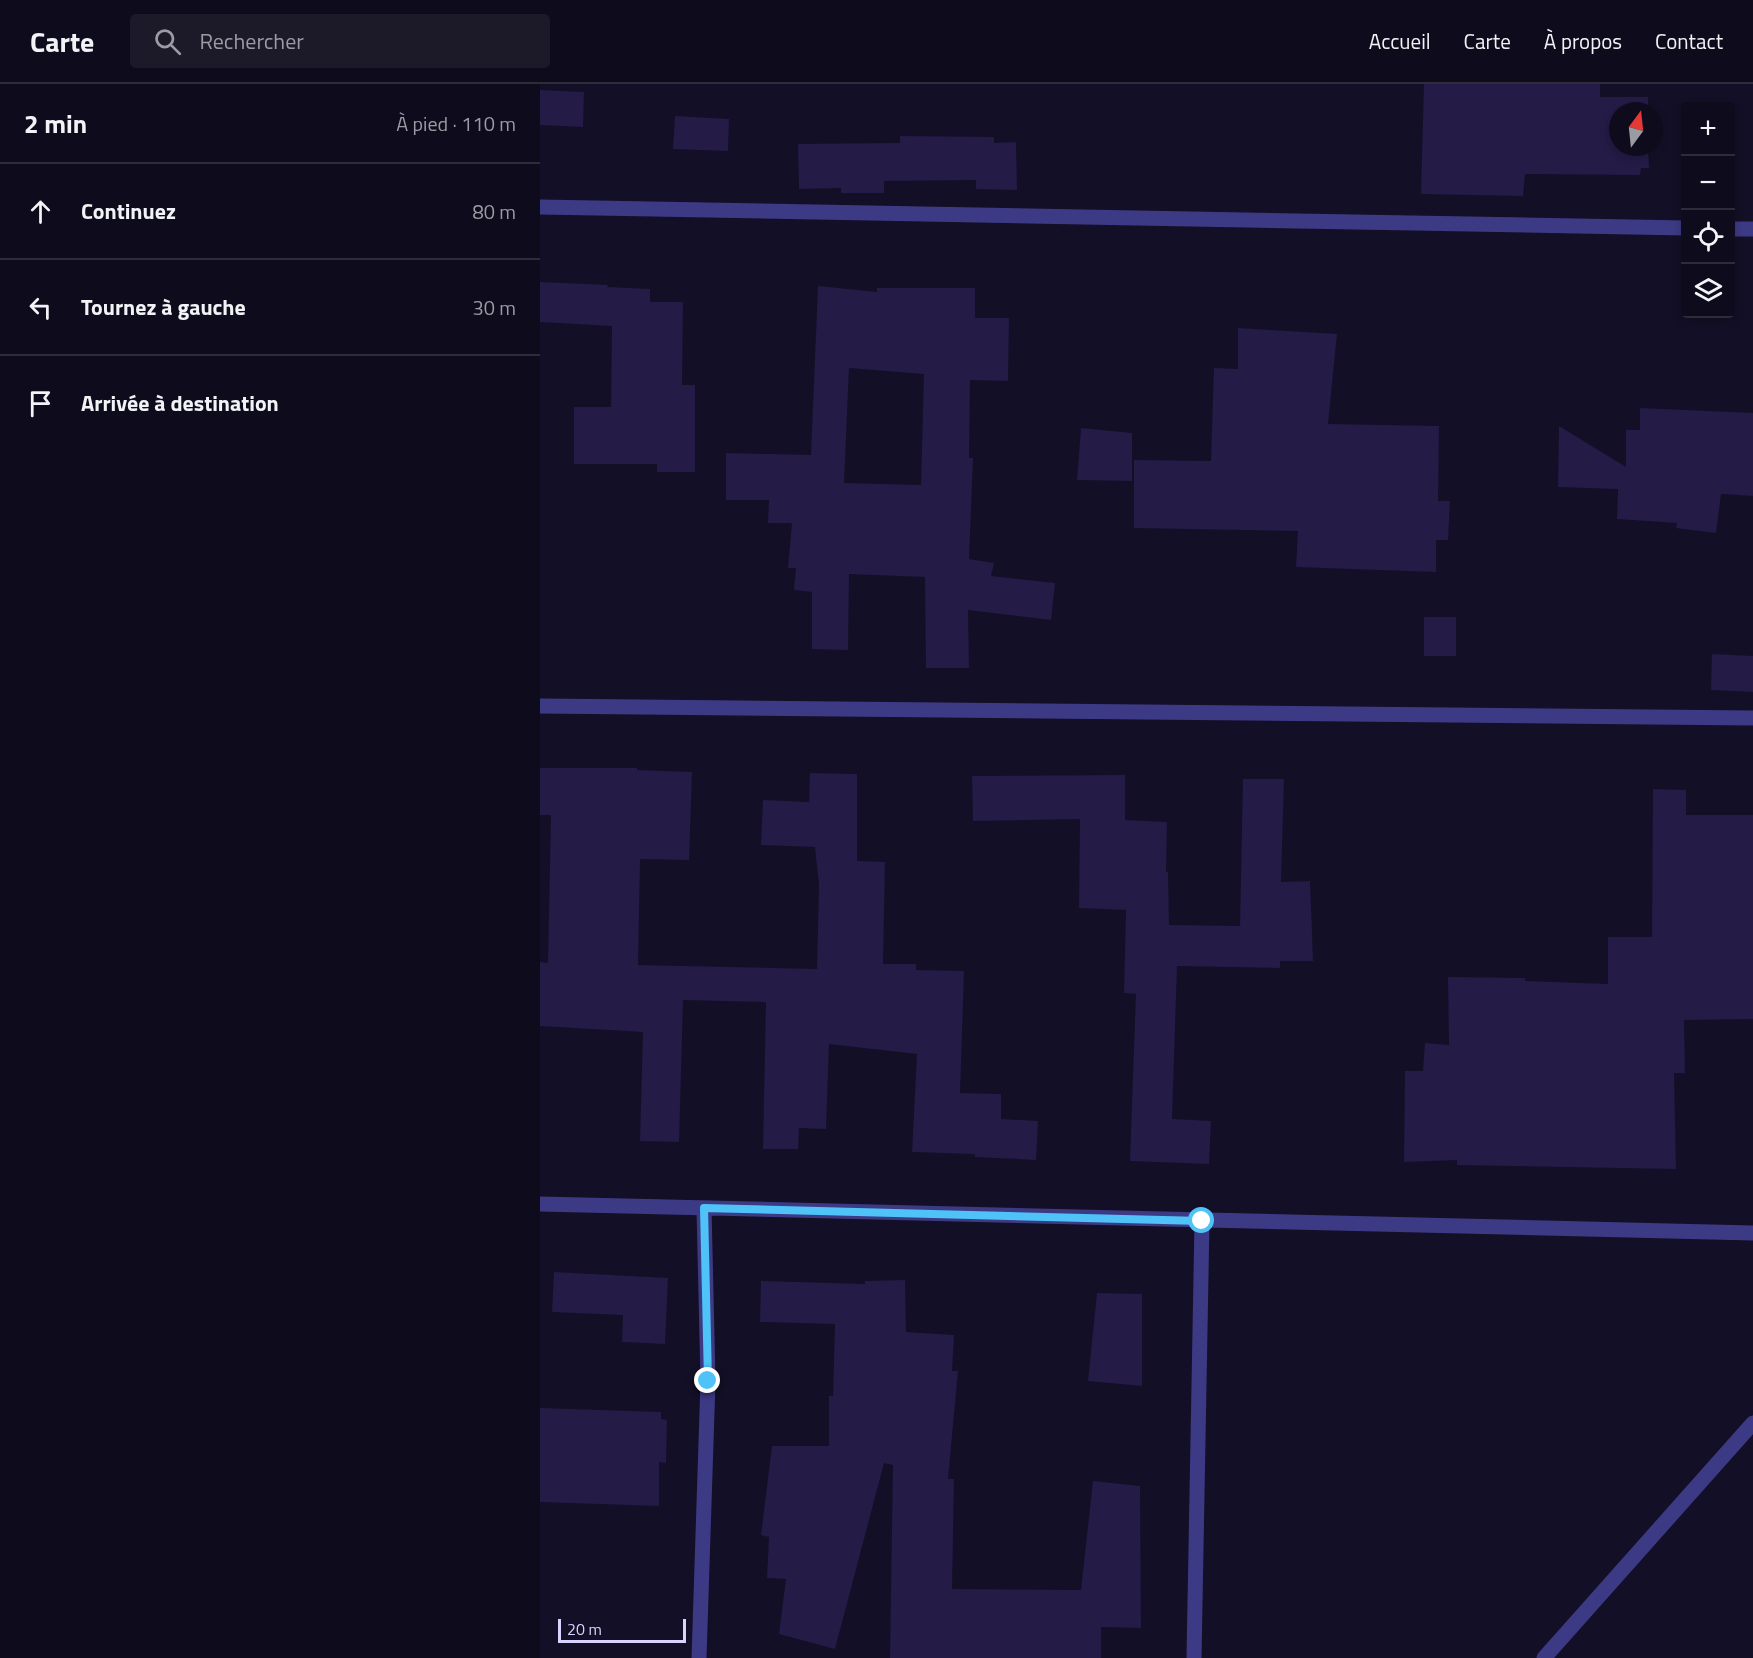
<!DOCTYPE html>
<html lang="fr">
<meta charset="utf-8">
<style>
body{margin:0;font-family:"Titillium Web",sans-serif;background:#1c1929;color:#f1f3f6}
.controls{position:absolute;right:18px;top:18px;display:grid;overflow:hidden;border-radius:6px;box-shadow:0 3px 9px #0003}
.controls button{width:54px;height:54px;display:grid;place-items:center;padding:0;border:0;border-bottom:2px solid #2e2b3b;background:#0e0b1c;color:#f1f3f6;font:30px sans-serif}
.compass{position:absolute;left:1069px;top:18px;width:54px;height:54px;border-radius:50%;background:#0e0b1c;box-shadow:0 3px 9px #0003;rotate:15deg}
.scale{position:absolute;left:18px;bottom:15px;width:128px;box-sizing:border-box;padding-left:6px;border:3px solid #d9d4ff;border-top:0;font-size:16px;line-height:21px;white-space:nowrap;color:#d9d4ff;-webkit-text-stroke:4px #130f26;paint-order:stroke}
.stop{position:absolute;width:18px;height:18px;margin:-14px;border:4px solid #4fc3f7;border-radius:50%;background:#fff}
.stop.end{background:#4fc3f7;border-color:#fff;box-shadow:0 2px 6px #0008}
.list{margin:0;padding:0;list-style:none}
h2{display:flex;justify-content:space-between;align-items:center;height:78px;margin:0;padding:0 24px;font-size:26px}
h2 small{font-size:20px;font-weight:400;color:#9b9ba3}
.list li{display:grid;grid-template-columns:39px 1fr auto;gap:18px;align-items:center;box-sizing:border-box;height:96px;padding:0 24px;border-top:2px solid #2e2b3b}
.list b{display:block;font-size:22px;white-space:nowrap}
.list em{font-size:20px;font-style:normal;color:#9b9ba3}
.icon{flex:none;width:33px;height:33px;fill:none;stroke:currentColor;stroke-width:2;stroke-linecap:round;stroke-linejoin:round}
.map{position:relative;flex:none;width:1213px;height:1574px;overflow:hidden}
header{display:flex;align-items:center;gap:36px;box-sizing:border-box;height:84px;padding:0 30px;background:#0e0b1c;border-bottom:2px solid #2e2b3b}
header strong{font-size:28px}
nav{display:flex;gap:33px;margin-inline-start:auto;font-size:21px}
.search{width:420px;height:54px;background:#1c1929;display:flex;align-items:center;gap:15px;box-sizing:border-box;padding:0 21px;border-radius:6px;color:#9b9ba3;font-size:22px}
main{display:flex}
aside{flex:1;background:#0e0b1c}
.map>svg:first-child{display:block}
.building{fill:#241b47;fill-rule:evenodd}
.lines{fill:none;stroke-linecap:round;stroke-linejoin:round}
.minor{stroke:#3d3a85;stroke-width:15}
.route{stroke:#4fc3f7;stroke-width:8}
</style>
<header>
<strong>Carte</strong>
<div class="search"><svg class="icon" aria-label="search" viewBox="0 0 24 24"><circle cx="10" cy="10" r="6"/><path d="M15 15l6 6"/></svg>Rechercher</div>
<nav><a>Accueil</a><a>Carte</a><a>À propos</a><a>Contact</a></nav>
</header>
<main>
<aside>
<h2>2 min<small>À pied · 110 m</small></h2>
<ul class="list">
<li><svg class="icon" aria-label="ahead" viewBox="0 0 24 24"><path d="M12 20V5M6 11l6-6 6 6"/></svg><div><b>Continuez</b></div><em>80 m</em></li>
<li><svg class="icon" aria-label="left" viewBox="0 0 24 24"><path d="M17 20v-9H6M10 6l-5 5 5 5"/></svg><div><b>Tournez à gauche</b></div><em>30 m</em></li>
<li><svg class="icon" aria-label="arrive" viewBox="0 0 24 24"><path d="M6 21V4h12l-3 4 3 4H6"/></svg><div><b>Arrivée à destination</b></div></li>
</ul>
</aside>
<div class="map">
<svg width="1213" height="1574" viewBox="0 0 1213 1574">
<rect width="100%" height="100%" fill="#130f26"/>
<path class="building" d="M 884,0 L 1060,0 L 1060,13 L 1108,13 L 1108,27 L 1078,27 L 1078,63 L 1108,63 L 1109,84 L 1101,84 L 1100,91 L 985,90 L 983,112 L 881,110 Z
M 0,6 L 44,8 L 43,43 L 0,41 Z
M 135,32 L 189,35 L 188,67 L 133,65 Z
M 360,52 L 454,53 L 454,59 L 476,58 L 477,106 L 436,105 L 436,96 L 344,97 L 344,109 L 301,109 L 301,104 L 259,105 L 258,60 L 360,59 Z
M 0,198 L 68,201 L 67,203 L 110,205 L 110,218 L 143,218 L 142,301 L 155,301 L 155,388 L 117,388 L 117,380 L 34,380 L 34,323 L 71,323 L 72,242 L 0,238 Z
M 278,202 L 337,208 L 337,204 L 435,204 L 435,234 L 469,234 L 468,297 L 430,296 L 429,374 L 433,374 L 429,475 L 454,479 L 451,492 L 515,499 L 511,536 L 428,526 L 429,584 L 386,584 L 385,493 L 309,490 L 308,566 L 272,565 L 272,508 L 254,506 L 256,484 L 248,484 L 252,439 L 228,439 L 229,416 L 186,416 L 186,369 L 271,371 ZM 309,284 L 384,290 L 381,401 L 304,399 Z
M 698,244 L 797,250 L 788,340 L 899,342 L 898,417 L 910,417 L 908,456 L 896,456 L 896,488 L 756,483 L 758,447 L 594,444 L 594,376 L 671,377 L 674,284 L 698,285 Z
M 1100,324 L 1213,329 L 1213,412 L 1181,410 L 1176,449 L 1136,444 L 1137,439 L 1077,435 L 1078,405 L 1018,403 L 1019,342 L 1086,383 L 1086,346 L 1100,346 Z
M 541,344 L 592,349 L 592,397 L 537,396 Z
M 884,533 L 916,533 L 916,572 L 884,572 Z
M 1172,570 L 1213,572 L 1213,608 L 1171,606 Z
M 0,684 L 97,684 L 97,686 L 152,688 L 149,776 L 100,775 L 98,881 L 277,885 L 279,801 L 275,763 L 221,761 L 223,716 L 269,718 L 270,689 L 317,690 L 317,777 L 345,778 L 343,880 L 376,880 L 376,886 L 424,887 L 420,1009 L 461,1010 L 461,1035 L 498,1037 L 496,1076 L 435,1073 L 435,1070 L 372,1068 L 377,970 L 289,960 L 286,1045 L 259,1044 L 258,1065 L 223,1065 L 226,918 L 143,916 L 139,1058 L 100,1057 L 103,948 L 0,942 L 0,878 L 8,879 L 11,731 L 0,731 Z
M 585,691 L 585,736 L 627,738 L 626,788 L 628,788 L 629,841 L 700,842 L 703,695 L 744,695 L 741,798 L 770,797 L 773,877 L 740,877 L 740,884 L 637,882 L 632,1035 L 671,1037 L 669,1080 L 590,1077 L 596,910 L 584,909 L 586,826 L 539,824 L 540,735 L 433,737 L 432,692 Z
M 1113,705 L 1146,706 L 1146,731 L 1213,731 L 1213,935 L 1144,936 L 1145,989 L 1134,989 L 1136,1085 L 917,1081 L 917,1076 L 864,1078 L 865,987 L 883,987 L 885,959 L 909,961 L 908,893 L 985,894 L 985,897 L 1068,900 L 1068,853 L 1112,853 Z
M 14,1188 L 128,1194 L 125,1260 L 82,1258 L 83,1231 L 12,1228 Z
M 365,1196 L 366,1248 L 414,1251 L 412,1287 L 418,1287 L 408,1395 L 414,1395 L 412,1505 L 541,1506 L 553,1397 L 600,1402 L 601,1544 L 561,1543 L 561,1574 L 350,1574 L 353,1381 L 344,1379 L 295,1565 L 239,1550 L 246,1495 L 227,1494 L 229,1453 L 221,1451 L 232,1362 L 289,1362 L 289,1312 L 293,1312 L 295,1240 L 220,1238 L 221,1197 L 325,1200 L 325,1197 Z
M 557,1209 L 602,1210 L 602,1302 L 548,1297 Z
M 0,1324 L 121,1328 L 121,1335 L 127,1336 L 126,1379 L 119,1378 L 119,1422 L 0,1418 Z"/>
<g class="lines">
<path class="minor" d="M 0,123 L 1146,144
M 1190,145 L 1213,145
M 0,622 L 1213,634
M 0,1120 L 1213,1149
M 159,1574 L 168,1297 L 164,1124
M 654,1574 L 662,1137
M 1004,1574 L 1213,1339"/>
</g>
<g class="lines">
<path class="route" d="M 168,1297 L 164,1124 L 662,1137"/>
</g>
</svg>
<div class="controls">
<button>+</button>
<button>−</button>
<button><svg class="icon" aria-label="locate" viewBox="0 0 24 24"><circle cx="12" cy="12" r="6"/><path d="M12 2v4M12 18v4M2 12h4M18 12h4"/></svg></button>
<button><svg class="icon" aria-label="layers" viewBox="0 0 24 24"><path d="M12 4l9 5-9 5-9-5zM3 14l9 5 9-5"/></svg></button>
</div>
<svg class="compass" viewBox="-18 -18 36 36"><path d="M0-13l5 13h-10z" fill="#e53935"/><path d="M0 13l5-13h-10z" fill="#9b9ba3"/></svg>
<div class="scale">20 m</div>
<div class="stop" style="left:662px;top:1137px"></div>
<div class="stop end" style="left:168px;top:1297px"></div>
</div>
</main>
